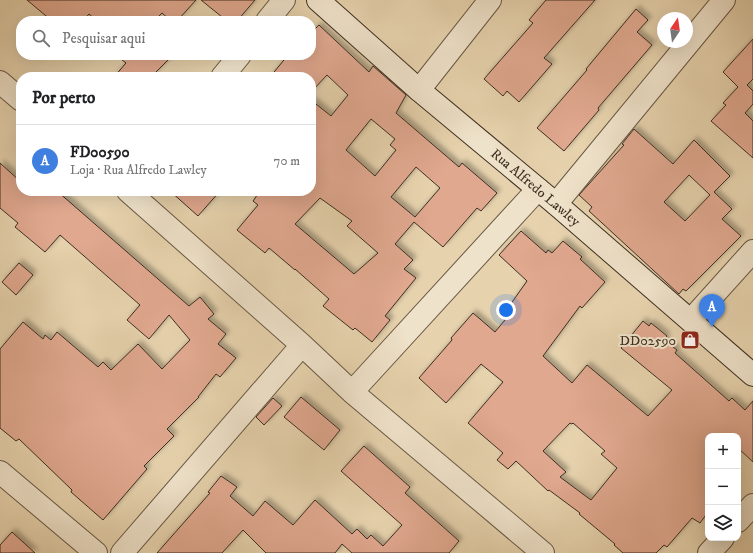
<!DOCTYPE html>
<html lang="pt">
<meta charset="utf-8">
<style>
body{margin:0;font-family:"IM FELL DW Pica",serif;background:#f2f2f2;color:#202124}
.controls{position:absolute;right:12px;bottom:12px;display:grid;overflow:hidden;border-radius:8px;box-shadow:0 4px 16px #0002}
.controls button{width:36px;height:36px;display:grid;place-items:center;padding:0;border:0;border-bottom:1px solid #e0e0e0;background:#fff;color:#202124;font:20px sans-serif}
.compass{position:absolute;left:657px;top:12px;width:36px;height:36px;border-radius:50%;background:#fff;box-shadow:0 4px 16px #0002;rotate:13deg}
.you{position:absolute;left:506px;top:310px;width:14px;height:14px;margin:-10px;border:3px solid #fff;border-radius:50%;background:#1a73e8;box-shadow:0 0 0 6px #1a73e833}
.badge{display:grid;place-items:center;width:26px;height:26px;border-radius:50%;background:#2563eb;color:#fff;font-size:13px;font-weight:700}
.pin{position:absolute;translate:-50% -33px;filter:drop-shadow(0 1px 2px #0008)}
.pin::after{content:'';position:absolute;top:21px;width:14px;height:12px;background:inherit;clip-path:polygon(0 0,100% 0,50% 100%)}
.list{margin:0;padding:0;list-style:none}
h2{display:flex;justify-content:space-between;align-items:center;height:52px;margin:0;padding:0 16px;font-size:17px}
h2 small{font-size:13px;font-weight:400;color:#757577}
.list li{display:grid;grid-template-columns:26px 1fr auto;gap:12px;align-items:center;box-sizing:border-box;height:72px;padding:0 16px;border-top:1px solid #e0e0e0}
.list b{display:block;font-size:15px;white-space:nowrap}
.list p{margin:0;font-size:13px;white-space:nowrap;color:#757577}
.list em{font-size:13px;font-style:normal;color:#757577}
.icon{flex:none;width:22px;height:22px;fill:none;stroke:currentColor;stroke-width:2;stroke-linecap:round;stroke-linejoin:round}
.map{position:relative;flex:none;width:753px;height:553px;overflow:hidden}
.search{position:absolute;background:#fff;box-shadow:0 4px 16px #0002;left:16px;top:16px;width:300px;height:44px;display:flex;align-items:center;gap:10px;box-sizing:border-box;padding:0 14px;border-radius:16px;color:#757577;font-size:15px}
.panel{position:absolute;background:#fff;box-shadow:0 4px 16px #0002;left:16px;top:72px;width:300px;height:124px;border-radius:16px}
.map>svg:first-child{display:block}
.building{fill:#e0a88f;stroke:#3e2f21;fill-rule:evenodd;filter:url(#shadow)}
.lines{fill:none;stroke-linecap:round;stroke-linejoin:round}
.street-casing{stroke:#685844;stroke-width:24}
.secondary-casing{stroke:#3e2f21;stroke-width:24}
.street{stroke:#efe2ca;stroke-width:22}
.secondary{stroke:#efe2ca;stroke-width:22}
.labels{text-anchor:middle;stroke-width:4;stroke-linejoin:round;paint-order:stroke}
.street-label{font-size:14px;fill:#3e2f21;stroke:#efe2ca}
.poi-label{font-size:14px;fill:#3e2f21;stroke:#efe2ca;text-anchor:end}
</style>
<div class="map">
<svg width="753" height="553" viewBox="0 0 753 553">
<defs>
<filter id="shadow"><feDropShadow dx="3.5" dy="-3.5" stdDeviation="2" flood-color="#0004"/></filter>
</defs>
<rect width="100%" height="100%" fill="#e6d2ad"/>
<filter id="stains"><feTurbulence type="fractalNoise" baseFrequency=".005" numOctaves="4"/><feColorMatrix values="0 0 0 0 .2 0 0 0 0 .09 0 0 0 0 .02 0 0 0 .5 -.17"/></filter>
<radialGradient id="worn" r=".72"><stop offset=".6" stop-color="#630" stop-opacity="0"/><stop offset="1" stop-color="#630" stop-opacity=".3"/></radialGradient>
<path class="building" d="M 27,0 L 196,0 L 177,21 L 171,21 L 162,13 L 154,21 L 97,21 L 89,14 L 83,21 L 52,21 Z
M 201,0 L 255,0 L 237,21 L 227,21 Z
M 546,0 L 595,0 L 544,58 L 552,64 L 519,102 L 507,91 L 503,96 L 484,79 L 533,23 L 529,20 Z
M 636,9 L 648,20 L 637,32 L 652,45 L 598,108 L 599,110 L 564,151 L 537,128 L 587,70 L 586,69 Z
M 319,25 L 369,72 L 373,66 L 406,95 L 396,113 L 459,167 L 462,163 L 497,193 L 481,211 L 477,208 L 443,247 L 414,222 L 395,244 L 413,260 L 404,269 L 416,278 L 385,316 L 390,320 L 372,342 L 355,328 L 353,330 L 323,306 L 329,299 L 295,269 L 295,270 L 269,248 L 265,253 L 237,230 L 258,205 L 253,201 L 260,191 L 311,191 L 311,100 L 331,116 L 348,95 L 327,75 L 311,92 L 311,77 L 270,77 L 288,55 L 311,55 L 311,33 ZM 371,119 L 395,139 L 390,145 L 396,150 L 375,176 L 346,150 ZM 416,167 L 440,188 L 415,217 L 391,197 ZM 320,198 L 352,221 L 347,226 L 378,253 L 354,274 L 295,224 Z
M 753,39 L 753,79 L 747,85 L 753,91 L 753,104 L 745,113 L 753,121 L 753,158 L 711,121 L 726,105 L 723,103 L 738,87 L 723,72 Z
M 116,55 L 173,55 L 151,77 L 114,77 L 126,63 Z
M 634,129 L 673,164 L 694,140 L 730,176 L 714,192 L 732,209 L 722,219 L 741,236 L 686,291 L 683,289 L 679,294 L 589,211 L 592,207 L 579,195 L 624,145 L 622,144 ZM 689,175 L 710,195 L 685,221 L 664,202 Z
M 0,163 L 21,182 L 21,191 L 57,191 L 189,306 L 200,297 L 214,314 L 208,319 L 226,334 L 218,344 L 236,358 L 220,377 L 216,374 L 198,397 L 199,397 L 167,429 L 174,436 L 144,466 L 147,469 L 103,520 L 71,492 L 72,490 L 19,439 L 16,441 L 0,428 L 0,349 L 23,322 L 43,339 L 45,335 L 51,340 L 57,332 L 98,367 L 103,362 L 111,370 L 138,344 L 162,369 L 190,340 L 169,315 L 149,339 L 127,320 L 140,305 L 60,235 L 45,252 L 15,227 L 18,223 L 0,208 Z
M 170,191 L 220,191 L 198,216 Z
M 521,231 L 546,253 L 548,250 L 552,253 L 563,241 L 582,257 L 580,259 L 605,282 L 582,308 L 580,306 L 543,356 L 572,383 L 587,365 L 648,416 L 672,390 L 621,348 L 643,321 L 649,326 L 651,323 L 667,336 L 664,340 L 677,350 L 675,353 L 729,401 L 732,398 L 745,410 L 753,401 L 753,462 L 738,448 L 738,436 L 708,436 L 708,512 L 700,523 L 692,518 L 667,547 L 664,545 L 656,553 L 623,553 L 614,545 L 615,544 L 579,514 L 580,513 L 549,490 L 548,491 L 516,461 L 508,469 L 497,460 L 503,453 L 468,423 L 503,382 L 481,364 L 446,403 L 419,378 L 452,340 L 451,338 L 473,313 L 495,332 L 515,308 L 510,305 L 527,281 L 499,255 ZM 570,423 L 572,424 L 573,423 L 605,451 L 601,454 L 617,468 L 591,500 L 560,477 L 566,472 L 543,451 Z
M 19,263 L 33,275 L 16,295 L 2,282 Z
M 301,397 L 340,430 L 324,450 L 284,417 Z
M 273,398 L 282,406 L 264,425 L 256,417 Z
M 364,446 L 410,487 L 405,493 L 459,541 L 449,553 L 352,553 L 342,544 L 335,553 L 266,553 L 243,530 L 222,553 L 157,553 L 210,493 L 208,492 L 221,476 L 237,487 L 230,496 L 253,516 L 265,501 L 293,525 L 315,500 L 352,534 L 357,529 L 367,539 L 371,535 L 383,546 L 402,525 L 341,471 Z
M 12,532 L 35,553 L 0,553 L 0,545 Z"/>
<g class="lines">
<g class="street-casing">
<path id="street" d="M 267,21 L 284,0
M 222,77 L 240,55
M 0,82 L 21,100
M 419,90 L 490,0
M 128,191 L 302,345 L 352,392 L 543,553
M 556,204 L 724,0
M 691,320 L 753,251
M 352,392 L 538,189
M 0,472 L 96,553
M 738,521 L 753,505
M 122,553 L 302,345
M 709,553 L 723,538"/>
</g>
<g class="secondary-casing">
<path id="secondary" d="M 318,0 L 419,90 L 556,204 L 753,375"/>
</g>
<use href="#street" class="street"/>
<use href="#secondary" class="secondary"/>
</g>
<defs>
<g id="shop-square" transform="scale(1)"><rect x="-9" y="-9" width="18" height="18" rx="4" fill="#8f2418" stroke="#efe2ca"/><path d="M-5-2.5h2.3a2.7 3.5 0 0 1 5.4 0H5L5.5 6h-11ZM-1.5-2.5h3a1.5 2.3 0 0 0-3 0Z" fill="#fff"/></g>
</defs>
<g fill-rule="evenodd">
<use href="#shop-square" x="690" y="340"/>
</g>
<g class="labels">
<g class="street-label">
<text transform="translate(536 187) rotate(40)" y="5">Rua Alfredo Lawley</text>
</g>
<g class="poi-label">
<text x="676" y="345">DD02590</text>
</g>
</g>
<rect width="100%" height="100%" filter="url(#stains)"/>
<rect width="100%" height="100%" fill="url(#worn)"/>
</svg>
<div class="controls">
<button>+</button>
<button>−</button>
<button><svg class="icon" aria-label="layers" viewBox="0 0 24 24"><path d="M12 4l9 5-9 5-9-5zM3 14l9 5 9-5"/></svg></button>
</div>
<svg class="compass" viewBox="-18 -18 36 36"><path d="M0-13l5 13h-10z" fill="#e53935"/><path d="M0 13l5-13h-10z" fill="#757577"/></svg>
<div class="you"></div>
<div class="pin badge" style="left:712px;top:327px;background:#3f7fe0">A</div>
<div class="search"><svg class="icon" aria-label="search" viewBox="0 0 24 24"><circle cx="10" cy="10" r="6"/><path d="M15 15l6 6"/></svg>Pesquisar aqui</div>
<section class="panel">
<h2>Por perto<small></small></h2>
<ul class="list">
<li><span class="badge" style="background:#3f7fe0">A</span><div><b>FD00590</b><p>Loja · Rua Alfredo Lawley</p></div><em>70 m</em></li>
</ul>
</section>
</div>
